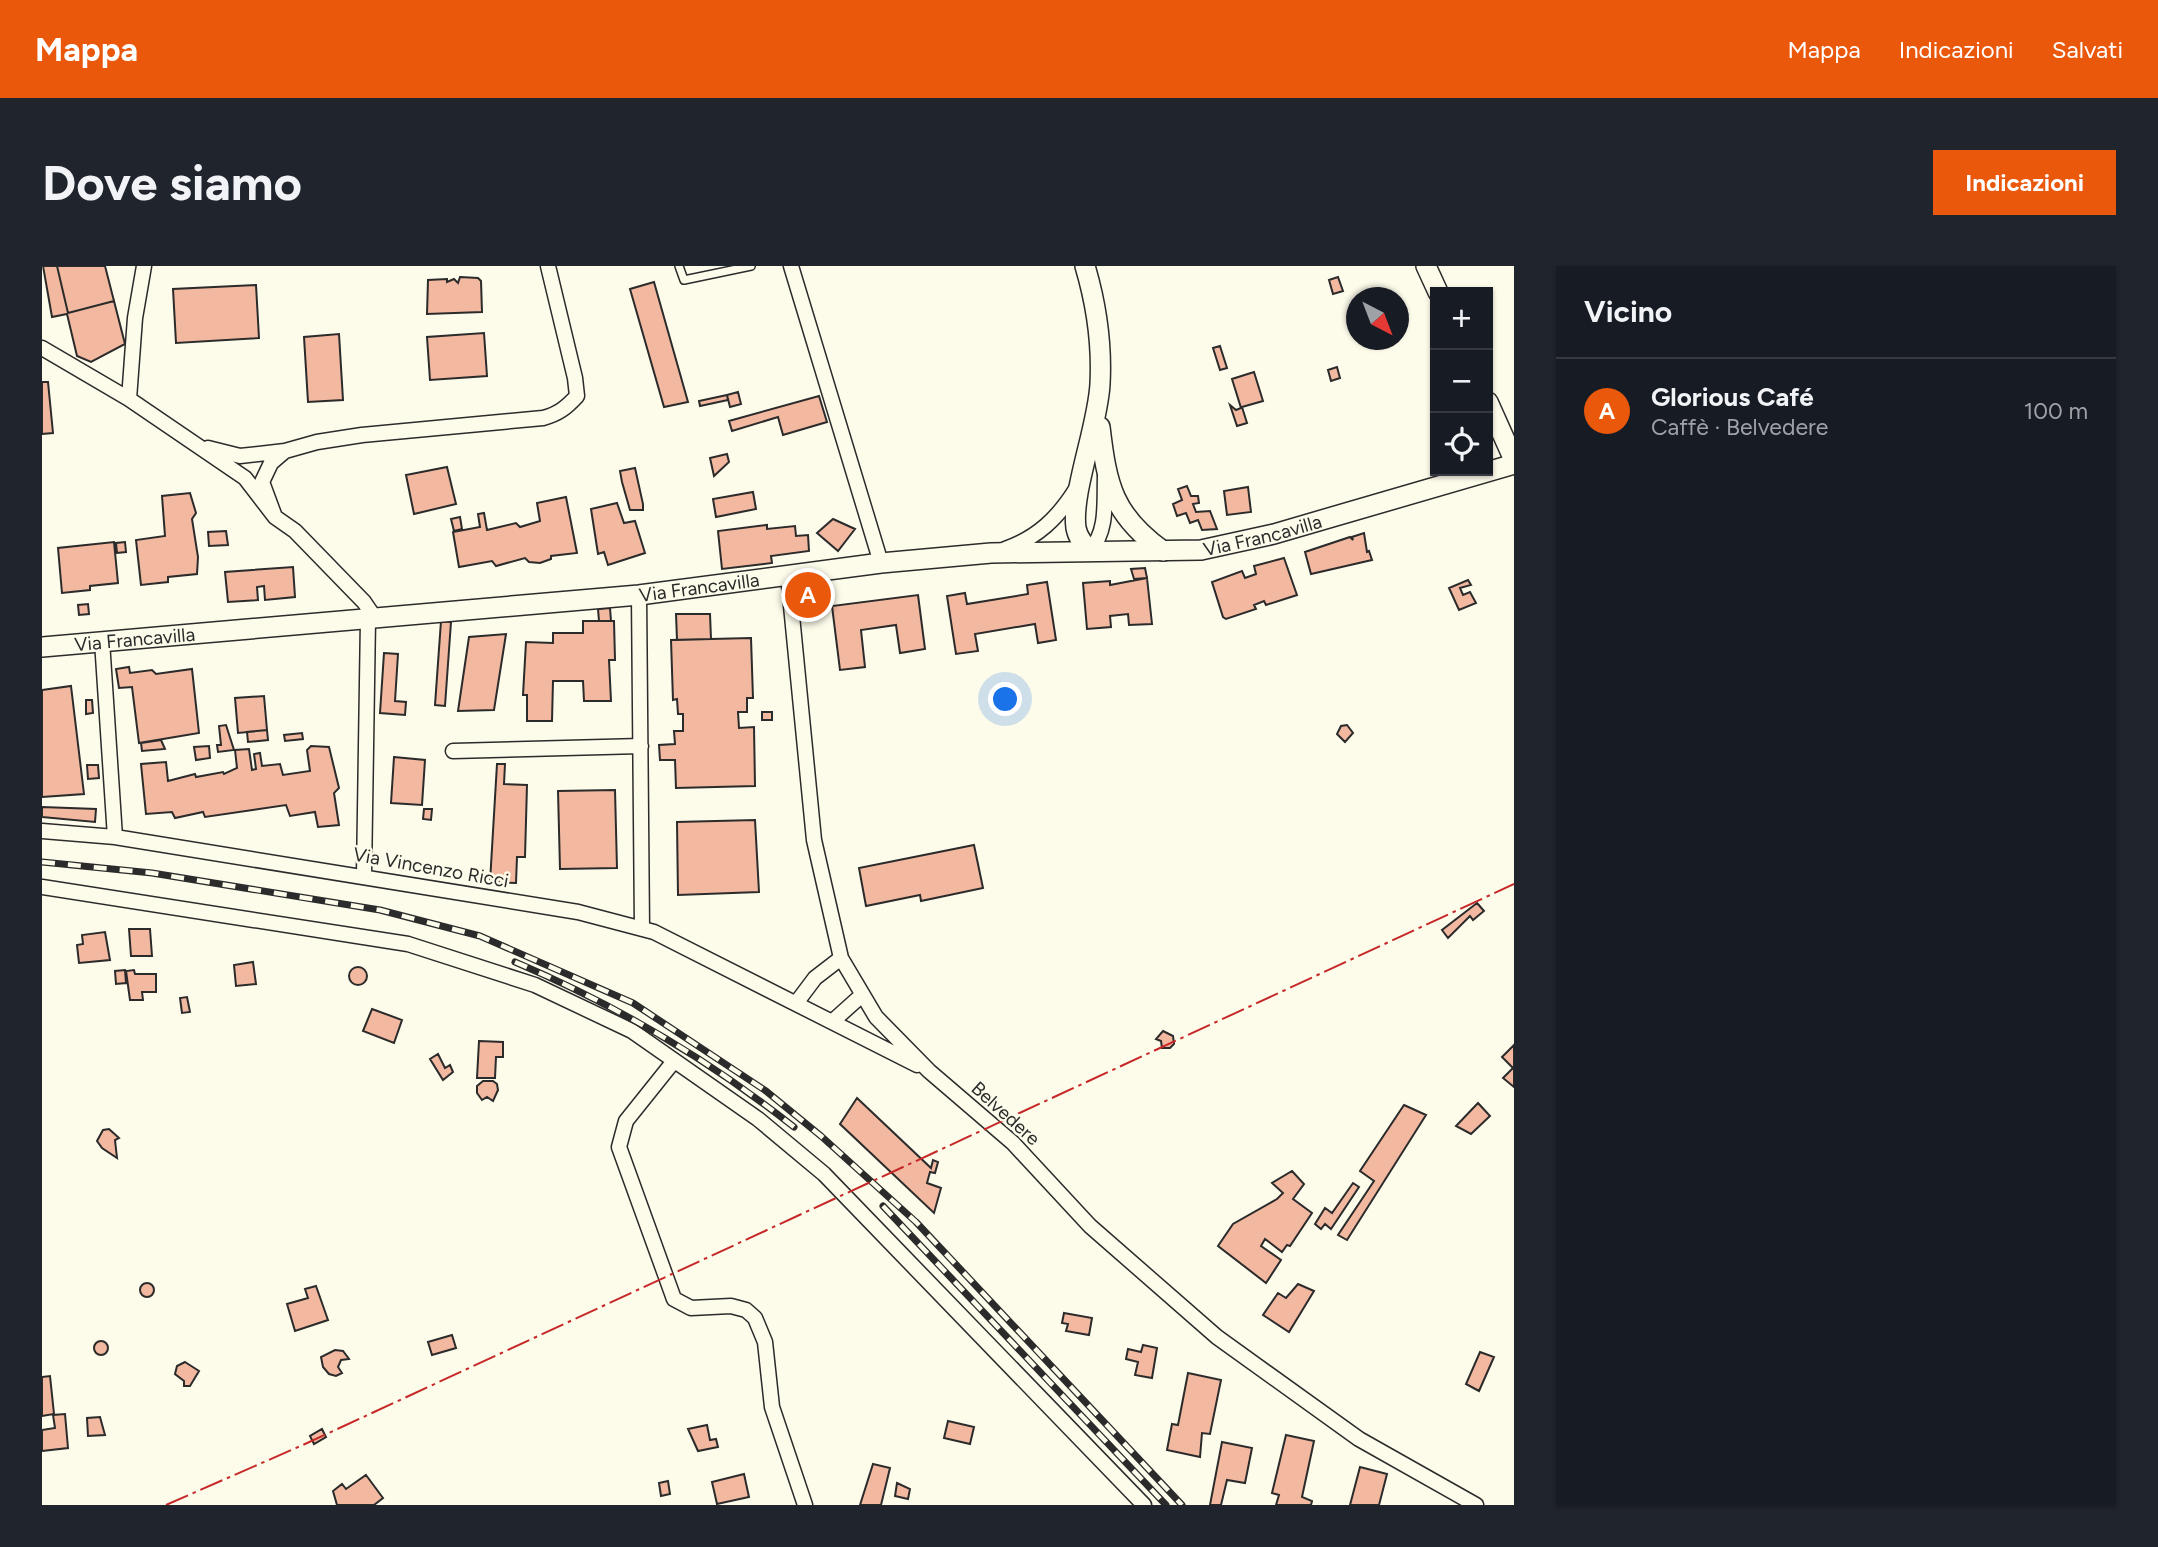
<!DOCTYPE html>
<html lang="it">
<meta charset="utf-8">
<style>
body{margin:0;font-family:Figtree,sans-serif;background:#20242c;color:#f1f3f6}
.controls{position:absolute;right:21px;top:21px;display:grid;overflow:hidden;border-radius:0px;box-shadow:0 2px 5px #0004}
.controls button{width:63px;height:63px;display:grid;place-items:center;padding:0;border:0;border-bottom:2px solid #363941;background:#171b24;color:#f1f3f6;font:35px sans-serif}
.compass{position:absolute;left:1304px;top:21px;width:63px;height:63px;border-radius:50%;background:#171b24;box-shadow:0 2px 5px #0004;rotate:138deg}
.you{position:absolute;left:964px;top:434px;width:24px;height:24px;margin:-18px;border:5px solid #fff;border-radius:50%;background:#1a73e8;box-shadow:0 0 0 10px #1a73e833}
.badge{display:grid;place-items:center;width:46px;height:46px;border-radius:50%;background:#ea580c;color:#fff;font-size:23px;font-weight:700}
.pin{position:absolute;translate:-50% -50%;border:4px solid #fff;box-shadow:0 2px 7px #0006}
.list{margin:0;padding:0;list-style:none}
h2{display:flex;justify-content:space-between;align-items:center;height:91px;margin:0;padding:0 28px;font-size:30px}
h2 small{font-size:23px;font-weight:400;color:#9ea1a6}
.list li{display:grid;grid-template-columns:46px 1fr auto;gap:21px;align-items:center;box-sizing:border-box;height:105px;padding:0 28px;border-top:2px solid #363941}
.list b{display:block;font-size:26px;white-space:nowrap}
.list p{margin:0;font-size:23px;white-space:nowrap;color:#9ea1a6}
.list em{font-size:23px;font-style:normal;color:#9ea1a6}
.icon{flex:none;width:38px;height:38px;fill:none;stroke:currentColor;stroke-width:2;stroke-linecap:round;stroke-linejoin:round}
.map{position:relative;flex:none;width:1472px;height:1239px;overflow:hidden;border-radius:0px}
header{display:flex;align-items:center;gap:42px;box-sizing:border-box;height:98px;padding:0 35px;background:#ea580c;color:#fff}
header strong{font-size:33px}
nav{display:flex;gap:38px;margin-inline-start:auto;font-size:24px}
.intro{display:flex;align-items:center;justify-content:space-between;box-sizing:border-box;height:168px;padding:0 42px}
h1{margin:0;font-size:49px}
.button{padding:18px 32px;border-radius:0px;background:#ea580c;color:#fff;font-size:24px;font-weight:700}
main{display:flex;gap:42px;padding:0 42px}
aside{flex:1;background:#171b24;border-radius:0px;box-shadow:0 2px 5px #0004}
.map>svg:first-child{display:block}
.building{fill:#f2b8a0;stroke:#2b2b2b;stroke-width:2}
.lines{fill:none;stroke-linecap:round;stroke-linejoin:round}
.lane-casing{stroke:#2b2b2b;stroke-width:10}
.street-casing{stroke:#2b2b2b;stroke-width:17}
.secondary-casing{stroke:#2b2b2b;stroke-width:22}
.lane{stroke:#fdfbea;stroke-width:7}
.street{stroke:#fdfbea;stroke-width:14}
.secondary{stroke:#fdfbea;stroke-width:19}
.rail-casing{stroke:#2b2b2b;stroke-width:7}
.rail{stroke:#fdfbea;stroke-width:4.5;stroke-dasharray:13;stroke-linecap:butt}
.power{stroke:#c62828;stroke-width:2;stroke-dasharray:24 5 3.5 5;stroke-linecap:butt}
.labels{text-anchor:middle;stroke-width:5;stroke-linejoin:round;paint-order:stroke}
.street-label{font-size:19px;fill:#2b2b2b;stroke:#fdfbea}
</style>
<header>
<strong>Mappa</strong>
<nav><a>Mappa</a><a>Indicazioni</a><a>Salvati</a></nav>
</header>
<div class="intro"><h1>Dove siamo</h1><a class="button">Indicazioni</a></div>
<main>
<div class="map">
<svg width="1472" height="1239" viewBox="0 0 1472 1239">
<rect width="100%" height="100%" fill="#fdfbea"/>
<path class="building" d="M 1,0 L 15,0 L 26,47 L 72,35 L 83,78 L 49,96 L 35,90 L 25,48 L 10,51 Z
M 15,0 L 63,0 L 72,35 L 26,47 Z
M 418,11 L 436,12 L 439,15 L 440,46 L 385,48 L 386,14 L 405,13 L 405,16 L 412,13 L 416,17 Z
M 1296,11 L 1301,25 L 1291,28 L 1287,14 Z
M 612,16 L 646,136 L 622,141 L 588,23 Z
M 214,19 L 217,72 L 134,77 L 131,23 Z
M 442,67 L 445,110 L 388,114 L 385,71 Z
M 297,68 L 301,134 L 266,136 L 262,71 Z
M 1178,80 L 1185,102 L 1178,104 L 1171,82 Z
M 1295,101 L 1298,112 L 1289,115 L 1286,104 Z
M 1212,106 L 1221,135 L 1200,141 L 1205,157 L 1195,160 L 1188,139 L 1194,144 L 1199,142 L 1190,113 Z
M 0,116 L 6,116 L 11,167 L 0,168 Z
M 696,126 L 699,138 L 688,141 L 685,129 Z
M 685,129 L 686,134 L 658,140 L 657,135 Z
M 777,130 L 785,156 L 741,169 L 736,151 L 690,165 L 687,155 Z
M 685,188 L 687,196 L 672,210 L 668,192 Z
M 405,201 L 414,238 L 372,248 L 364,209 Z
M 593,202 L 601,238 L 601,244 L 588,244 L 580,216 L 578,205 Z
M 1145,220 L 1149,230 L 1156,230 L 1157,237 L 1151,238 L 1154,246 L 1168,245 L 1175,263 L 1160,264 L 1156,254 L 1148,257 L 1144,247 L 1135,250 L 1131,238 L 1140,234 L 1136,223 Z
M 1206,221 L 1209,246 L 1185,249 L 1182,225 Z
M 711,226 L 714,243 L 674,251 L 671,233 Z
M 148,227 L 154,247 L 150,253 L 156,291 L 155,308 L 126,311 L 126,316 L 99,319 L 94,274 L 123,270 L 120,230 Z
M 524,231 L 535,287 L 509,290 L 509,293 L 498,297 L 487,296 L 483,292 L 454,300 L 450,295 L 417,301 L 411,266 L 438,261 L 436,248 L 442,247 L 445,264 L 474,257 L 478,261 L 498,255 L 495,237 Z
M 575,237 L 582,257 L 593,255 L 603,287 L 566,299 L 562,286 L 556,288 L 549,243 Z
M 418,251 L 420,263 L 412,265 L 409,253 Z
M 791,253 L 813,263 L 796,285 L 775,267 Z
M 725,259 L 725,263 L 753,260 L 754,270 L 766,269 L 767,285 L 729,290 L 730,297 L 680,303 L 676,265 Z
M 184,265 L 186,279 L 167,280 L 166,266 Z
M 1322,267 L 1325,286 L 1327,285 L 1330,294 L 1269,308 L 1263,286 L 1308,271 L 1311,274 L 1310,271 Z
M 72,276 L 76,317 L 48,320 L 48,324 L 20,327 L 16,282 Z
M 83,276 L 84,286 L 75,287 L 74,277 Z
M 1242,292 L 1255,329 L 1224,339 L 1222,335 L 1212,339 L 1214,343 L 1184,353 L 1181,351 L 1170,316 L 1200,305 L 1203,312 L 1214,308 L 1212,300 Z
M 251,301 L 253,331 L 223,334 L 222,320 L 215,321 L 216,334 L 186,336 L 183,306 Z
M 1103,302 L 1105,312 L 1092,313 L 1089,303 Z
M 1105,312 L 1110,358 L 1087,359 L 1086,348 L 1068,350 L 1069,361 L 1045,363 L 1041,317 L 1068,315 L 1068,319 Z
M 1426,314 L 1429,319 L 1418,322 L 1421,329 L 1428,326 L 1434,337 L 1417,344 L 1407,322 Z
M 1005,316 L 1014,374 L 996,377 L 993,358 L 933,368 L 936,385 L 914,388 L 905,330 L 923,327 L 925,338 L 986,328 L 985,319 Z
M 876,329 L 883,383 L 858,387 L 854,359 L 819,364 L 823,401 L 798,404 L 790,340 Z
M 46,338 L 47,348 L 37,349 L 36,339 Z
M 568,342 L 569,355 L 557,355 L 556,343 Z
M 634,348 L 668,348 L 669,373 L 635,374 Z
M 399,355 L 409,356 L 403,440 L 393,439 Z
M 541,355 L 572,355 L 573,394 L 567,394 L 569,435 L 542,435 L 541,415 L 511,415 L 510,455 L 485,455 L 485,429 L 481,429 L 484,376 L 511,377 L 511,367 L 541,367 Z
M 464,368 L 452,444 L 416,445 L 427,371 Z
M 709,372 L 711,432 L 705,432 L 705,446 L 696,446 L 697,462 L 712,461 L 713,520 L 634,522 L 633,494 L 618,494 L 617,479 L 633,478 L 632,465 L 641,465 L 641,448 L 636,448 L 635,433 L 631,434 L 629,374 Z
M 342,387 L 356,388 L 353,435 L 364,436 L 363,449 L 338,447 Z
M 87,401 L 88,407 L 110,404 L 114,408 L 150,403 L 157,467 L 97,477 L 90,421 L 77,422 L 74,403 Z
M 29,420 L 42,528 L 0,531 L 0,424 Z
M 222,430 L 225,464 L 196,467 L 193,432 Z
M 44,434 L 50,434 L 51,447 L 44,448 Z
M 720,446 L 730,446 L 730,454 L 720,454 Z
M 184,459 L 192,484 L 176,486 L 175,479 L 179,479 L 177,460 Z
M 1305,459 L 1311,467 L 1303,476 L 1295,468 L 1299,460 Z
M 225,464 L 226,474 L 206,476 L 205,466 Z
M 260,467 L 261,473 L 243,475 L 242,469 Z
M 119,474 L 123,483 L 100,485 L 99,477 Z
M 167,480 L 168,492 L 154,494 L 152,481 Z
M 269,480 L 287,481 L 297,522 L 292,527 L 297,559 L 276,561 L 273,546 L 248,550 L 244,539 L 163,551 L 161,546 L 133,552 L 130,546 L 104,548 L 99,498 L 124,496 L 126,515 L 153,508 L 154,511 L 181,506 L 182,508 L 195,502 L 193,484 L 207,483 L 210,504 L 214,503 L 212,488 L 218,487 L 220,500 L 238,498 L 241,509 L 268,505 L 265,484 Z
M 352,491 L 383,494 L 380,539 L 349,537 Z
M 455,498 L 463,498 L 462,518 L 485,519 L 483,591 L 475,591 L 474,617 L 448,616 Z
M 45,499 L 56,499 L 57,512 L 46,513 Z
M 573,524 L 575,602 L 518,603 L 516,525 Z
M 0,541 L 54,543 L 53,556 L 0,551 Z
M 382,543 L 390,543 L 389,554 L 381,553 Z
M 713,554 L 717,626 L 636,629 L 635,556 Z
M 932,579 L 941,622 L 879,635 L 878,629 L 824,640 L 817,602 Z
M 1435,637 L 1442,645 L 1431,654 L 1428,650 L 1406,672 L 1400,664 Z
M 87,663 L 108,663 L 110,690 L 89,690 Z
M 63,666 L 68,694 L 37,697 L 35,679 L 41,678 L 40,669 Z
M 211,696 L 214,718 L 194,720 L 192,699 Z
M307 710a9 9 0 1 1 18 0a9 9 0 1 1-18 0Z
M 83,704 L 84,717 L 74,718 L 73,705 Z
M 92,704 L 93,708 L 114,708 L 114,726 L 100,726 L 101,734 L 88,734 L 84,705 Z
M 145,731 L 148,746 L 140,747 L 138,732 Z
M 330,743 L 360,754 L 352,777 L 321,765 Z
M 1121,765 L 1131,770 L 1132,778 L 1128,782 L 1120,782 L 1119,775 L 1114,773 Z
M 437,775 L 461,776 L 461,791 L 454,791 L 453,812 L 435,812 Z
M 1472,779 L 1472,821 L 1461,812 L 1471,802 L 1460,791 Z
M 396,788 L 403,802 L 408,799 L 411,806 L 401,814 L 388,793 Z
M 441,815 L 451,815 L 455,818 L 456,824 L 451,835 L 445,831 L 440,834 L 435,827 L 435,820 Z
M 815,832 L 889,902 L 891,894 L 896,896 L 893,907 L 888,906 L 885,917 L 899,922 L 892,947 L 798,858 Z
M 1436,837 L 1448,850 L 1429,868 L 1414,860 Z
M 1362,839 L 1384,849 L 1305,974 L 1296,969 L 1332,915 L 1318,905 Z
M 67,863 L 77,872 L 73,874 L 75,892 L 60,882 L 55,875 L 61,864 Z
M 1250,905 L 1262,918 L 1251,933 L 1270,947 L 1248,980 L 1245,979 L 1240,986 L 1223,973 L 1219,980 L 1239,994 L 1224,1017 L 1176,980 L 1191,958 L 1235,933 L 1241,927 L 1230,917 Z
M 1311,917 L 1317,921 L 1289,963 L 1283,958 L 1279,963 L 1273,958 L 1283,942 L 1290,947 Z
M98 1024a7 7 0 1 1 14 0a7 7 0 1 1-14 0Z
M 1256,1018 L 1272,1025 L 1247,1066 L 1221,1049 L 1236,1027 L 1244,1032 Z
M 274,1020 L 286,1054 L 253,1065 L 245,1038 L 266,1032 L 263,1023 Z
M 1022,1047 L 1050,1052 L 1047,1069 L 1024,1065 L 1026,1058 L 1020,1057 Z
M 410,1069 L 414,1082 L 390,1089 L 386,1076 Z
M52 1082a7 7 0 1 1 14 0a7 7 0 1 1-14 0Z
M 1101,1079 L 1115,1082 L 1110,1112 L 1093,1109 L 1096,1096 L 1084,1093 L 1086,1083 L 1099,1086 Z
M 293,1084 L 301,1085 L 307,1093 L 299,1094 L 296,1101 L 300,1107 L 294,1110 L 287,1108 L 281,1101 L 279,1091 Z
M 1438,1086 L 1452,1091 L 1437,1125 L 1424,1118 Z
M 143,1096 L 157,1105 L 148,1120 L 142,1120 L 142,1115 L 133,1108 L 135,1100 Z
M 1146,1107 L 1179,1114 L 1168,1168 L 1160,1167 L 1158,1191 L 1125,1184 L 1130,1158 L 1136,1159 Z
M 8,1110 L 12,1148 L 0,1150 L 0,1111 Z
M 23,1148 L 26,1182 L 0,1185 L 0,1164 L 13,1162 L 11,1149 Z
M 58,1151 L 63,1169 L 46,1170 L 45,1152 Z
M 906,1155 L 932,1161 L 928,1178 L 902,1172 Z
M 665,1159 L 668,1174 L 674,1173 L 676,1181 L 656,1185 L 646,1163 Z
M 280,1163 L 284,1171 L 272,1178 L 268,1170 Z
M 1244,1169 L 1272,1175 L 1260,1231 L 1270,1235 L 1269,1239 L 1234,1239 L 1237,1229 L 1230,1227 Z
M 1180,1176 L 1210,1182 L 1203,1217 L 1185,1214 L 1179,1239 L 1168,1239 Z
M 831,1198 L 848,1202 L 839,1239 L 818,1239 Z
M 1318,1201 L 1345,1208 L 1337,1239 L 1308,1239 Z
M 702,1208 L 707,1231 L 675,1238 L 670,1216 Z
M 324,1209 L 341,1232 L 332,1239 L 295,1239 L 291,1225 L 300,1218 L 304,1223 Z
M 626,1215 L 628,1228 L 619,1230 L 617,1217 Z
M 855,1217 L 868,1223 L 866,1233 L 853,1230 Z"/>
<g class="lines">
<g class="lane-casing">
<path id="lane" d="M 637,0 L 642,14 L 709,0"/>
</g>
<g class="street-casing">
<path id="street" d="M 749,0 L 839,297
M 0,82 L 87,133 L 203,212 L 233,251 L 253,265 L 322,336 L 333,352
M 87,133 L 93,52 L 102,0
M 166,182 L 198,190 L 243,185
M 233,251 L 220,216 L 229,197 L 243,185 L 275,176 L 320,169 L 501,152 C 516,148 524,142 535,130 L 533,112 L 506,0
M 963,283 C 995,272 1016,252 1034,223
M 1048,285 C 1066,264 1062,237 1063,210
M 746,309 L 772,574 L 799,692 L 834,751 L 887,805 L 971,877 L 1048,960 L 1175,1071 L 1317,1173 L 1434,1239
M 597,329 L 600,663
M 60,375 L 73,571
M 411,485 L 599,480
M 0,565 L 73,571 L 536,646 L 612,666 L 875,799
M 322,609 L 326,353
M 0,621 L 366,678 L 493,719 L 590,765 L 716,853 L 782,908 L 1102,1239
M 755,736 L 773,712 L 799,692
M 791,755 L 820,729
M 632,795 L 584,855 L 577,881 L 632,1033 L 649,1042 L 689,1040 L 704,1044 L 713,1052 L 723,1076 L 730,1141 L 763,1239"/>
</g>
<g class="secondary-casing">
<g id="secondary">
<path d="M 1043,0 C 1054,37 1060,80 1058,118 C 1056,160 1029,227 1034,262 C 1036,272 1041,278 1048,285"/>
<path d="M 1384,0 L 1396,26"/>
<path d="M 1446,136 L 1472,194"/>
<path d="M 1058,161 C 1065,220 1071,249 1121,285"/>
<path id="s1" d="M 0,381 L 597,329 L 839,297 L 949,287 L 1159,284 L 1232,268 L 1472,198"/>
</g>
</g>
<use href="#lane" class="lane"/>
<use href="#street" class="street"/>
<use href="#secondary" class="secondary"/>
<g class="rail-casing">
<path id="rail" d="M 0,596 L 110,607 L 338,644 L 438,670 L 591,737 L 724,825 L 779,870 L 874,956 L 1140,1239
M 473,696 C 574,739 666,793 752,861
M 841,940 L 1124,1239"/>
</g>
<use href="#rail" class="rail"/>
<path class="power" d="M 124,1239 L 263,1178 L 1472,618"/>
</g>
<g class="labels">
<g class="street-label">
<text dy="7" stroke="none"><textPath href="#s1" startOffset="1227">Via Francavilla</textPath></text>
<text dy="7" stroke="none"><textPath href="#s1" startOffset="660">Via Francavilla</textPath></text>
<text dy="7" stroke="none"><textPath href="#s1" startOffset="93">Via Francavilla</textPath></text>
<text transform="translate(389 601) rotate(10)" y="7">Via Vincenzo Ricci</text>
<text transform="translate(964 847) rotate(42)" y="7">Belvedere</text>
</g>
</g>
</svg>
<div class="controls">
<button>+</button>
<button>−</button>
<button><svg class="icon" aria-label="locate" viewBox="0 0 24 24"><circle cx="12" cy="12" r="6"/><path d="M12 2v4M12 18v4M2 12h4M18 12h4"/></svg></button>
</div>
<svg class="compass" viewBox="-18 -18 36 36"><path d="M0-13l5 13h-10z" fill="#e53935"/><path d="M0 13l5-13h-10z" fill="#9ea1a6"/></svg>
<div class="you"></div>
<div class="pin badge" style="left:766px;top:329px">A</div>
</div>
<aside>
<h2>Vicino<small></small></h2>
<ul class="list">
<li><span class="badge">A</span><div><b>Glorious Café</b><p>Caffè · Belvedere</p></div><em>100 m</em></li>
</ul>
</aside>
</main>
